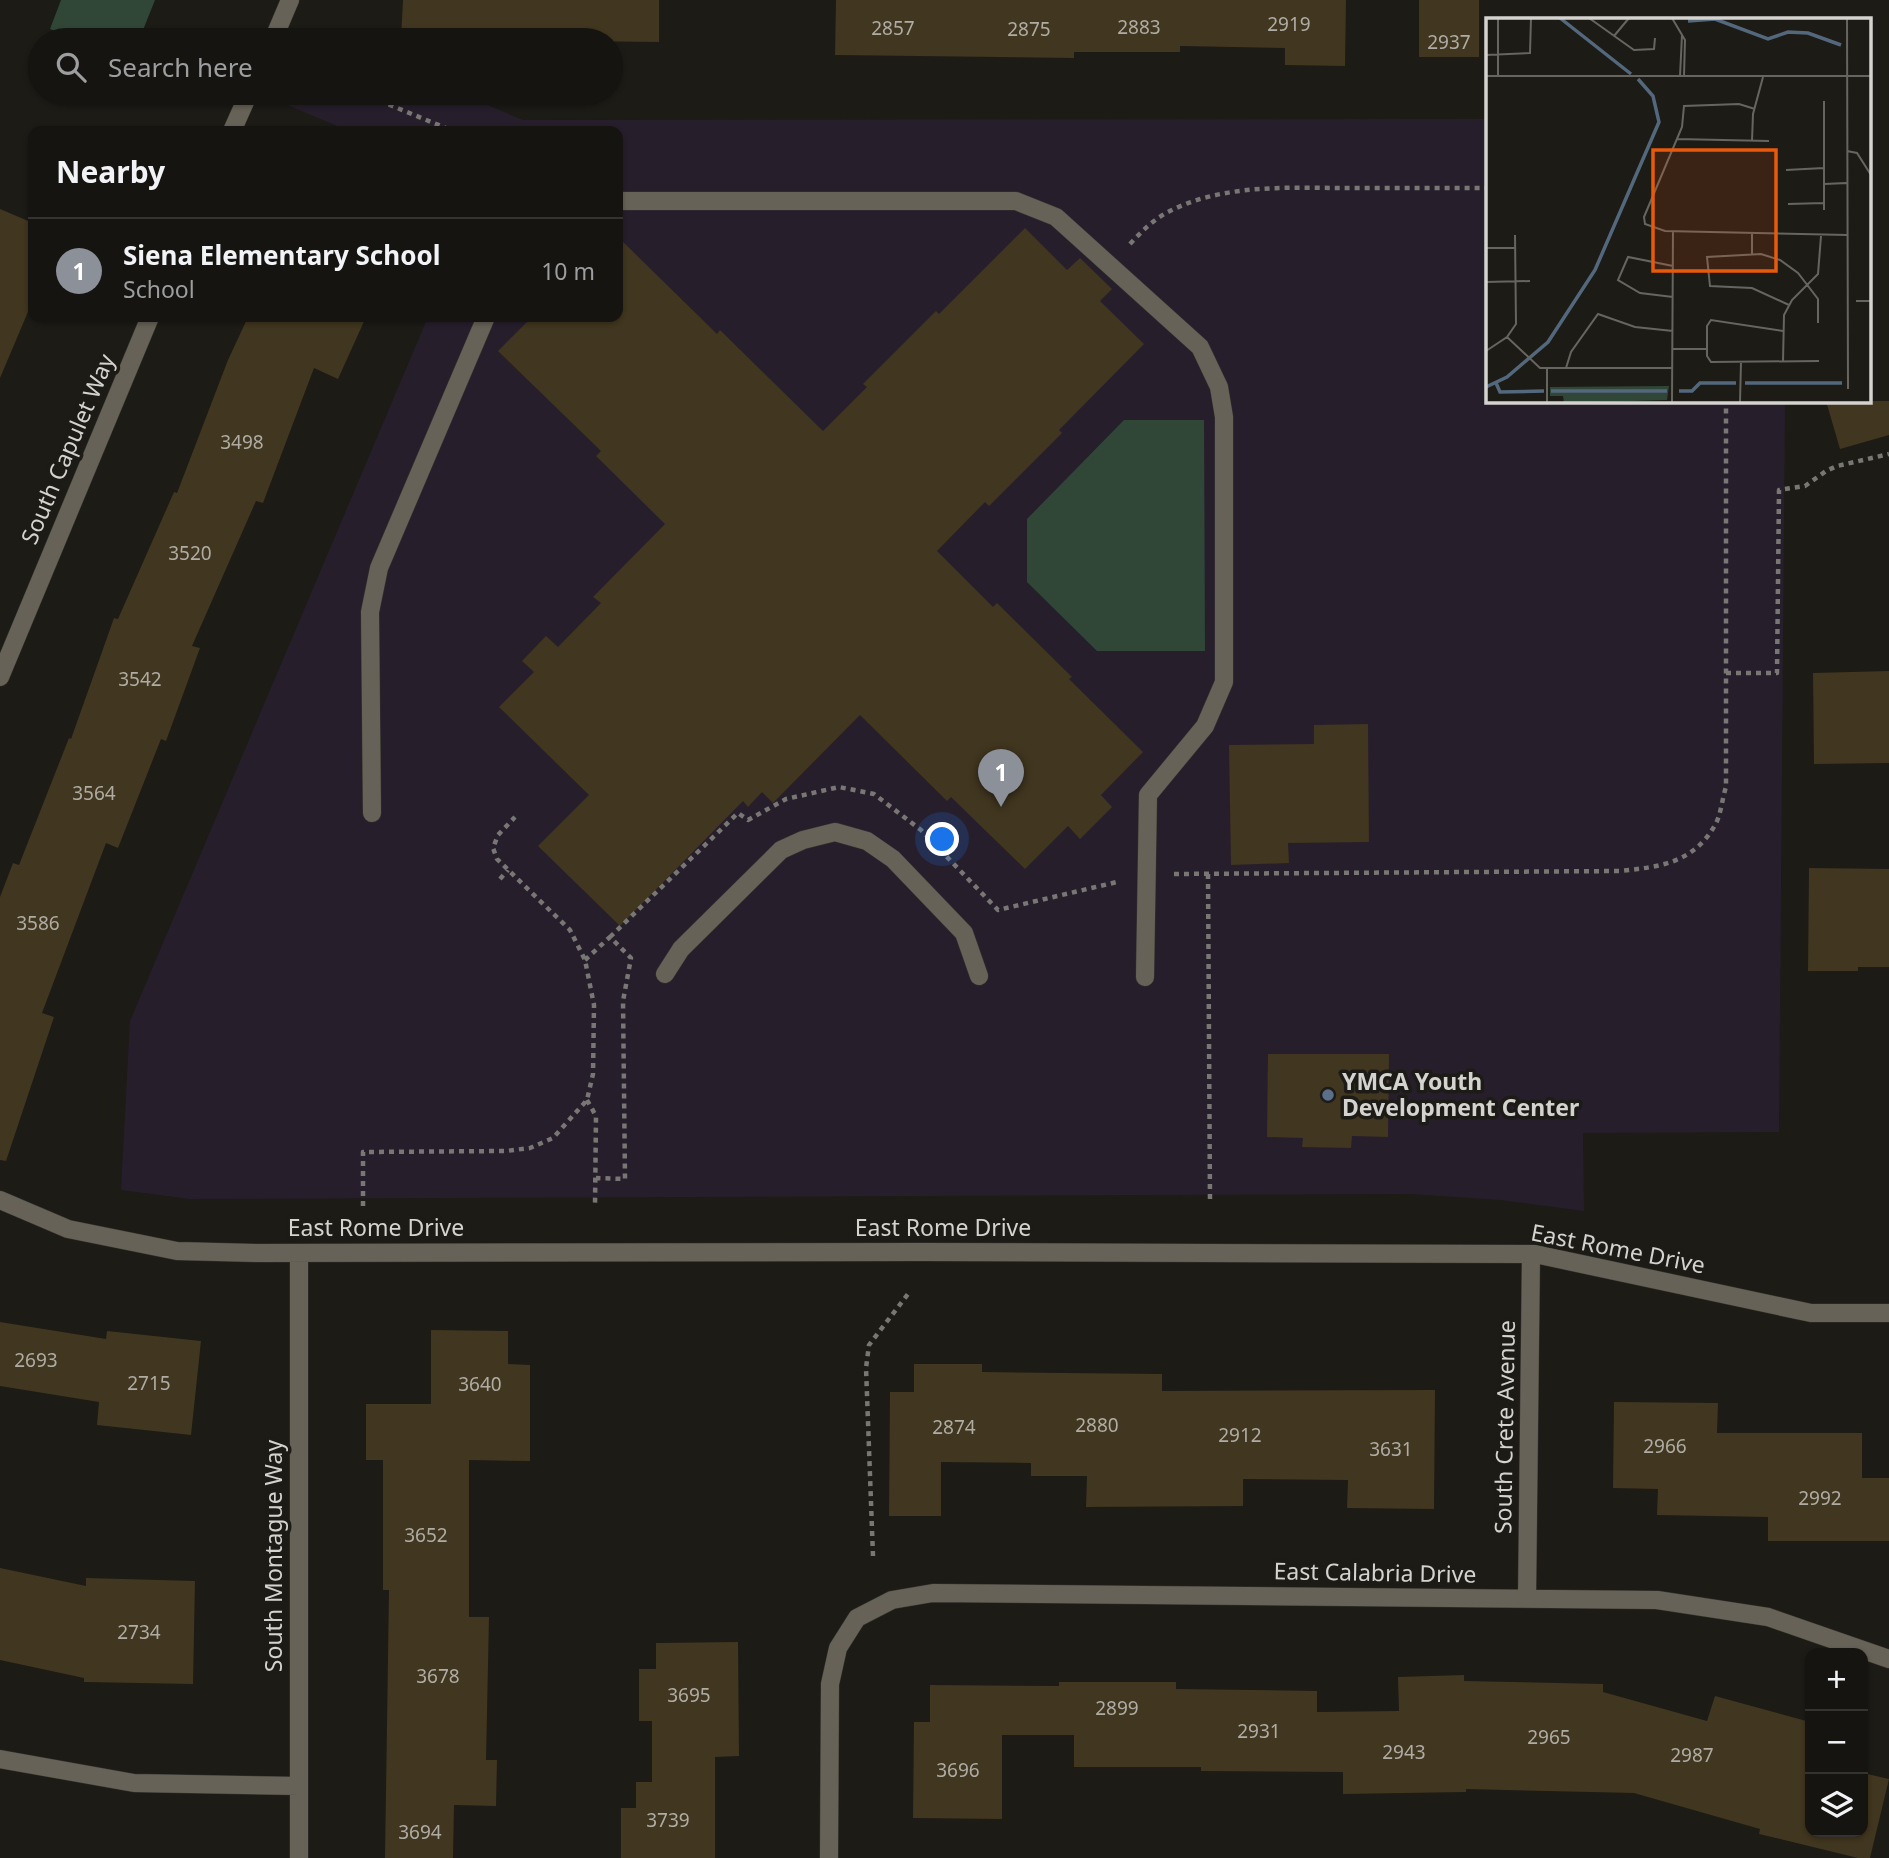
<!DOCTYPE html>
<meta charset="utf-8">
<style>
body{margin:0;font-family:"Noto Sans",sans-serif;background:#22211e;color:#f1f3f6}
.controls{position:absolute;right:21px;bottom:21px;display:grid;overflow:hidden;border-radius:14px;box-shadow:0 2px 5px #0004}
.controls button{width:63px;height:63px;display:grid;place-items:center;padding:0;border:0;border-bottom:2px solid #343330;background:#151410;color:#f1f3f6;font:35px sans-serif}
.you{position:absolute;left:943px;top:840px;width:24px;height:24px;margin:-18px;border:5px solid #fff;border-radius:50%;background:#1a73e8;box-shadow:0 0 0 10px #1a73e833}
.badge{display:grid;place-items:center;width:46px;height:46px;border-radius:50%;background:#8c9099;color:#fff;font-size:23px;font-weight:700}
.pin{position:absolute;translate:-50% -58px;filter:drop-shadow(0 2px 4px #0008)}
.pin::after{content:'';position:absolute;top:37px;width:24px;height:21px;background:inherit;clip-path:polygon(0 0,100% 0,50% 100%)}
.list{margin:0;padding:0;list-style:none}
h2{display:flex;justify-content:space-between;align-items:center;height:91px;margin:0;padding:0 28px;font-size:30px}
h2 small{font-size:23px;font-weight:400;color:#9d9e9f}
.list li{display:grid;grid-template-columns:46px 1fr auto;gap:21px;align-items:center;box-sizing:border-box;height:105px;padding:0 28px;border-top:2px solid #343330}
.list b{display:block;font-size:26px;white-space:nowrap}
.list p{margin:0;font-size:23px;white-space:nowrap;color:#9d9e9f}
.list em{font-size:23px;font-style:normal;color:#9d9e9f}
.icon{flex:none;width:38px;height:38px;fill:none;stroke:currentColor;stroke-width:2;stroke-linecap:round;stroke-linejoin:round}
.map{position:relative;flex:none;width:1889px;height:1858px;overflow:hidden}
.search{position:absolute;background:#151410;box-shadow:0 2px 5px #0004;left:28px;top:28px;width:595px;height:77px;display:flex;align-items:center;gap:18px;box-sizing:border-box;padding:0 24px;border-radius:38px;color:#9d9e9f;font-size:26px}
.panel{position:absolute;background:#151410;box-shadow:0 2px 5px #0004;left:28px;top:126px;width:595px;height:196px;border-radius:14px}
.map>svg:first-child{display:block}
.education{fill:#271e2c}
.green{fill:#304737}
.building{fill:#41361f}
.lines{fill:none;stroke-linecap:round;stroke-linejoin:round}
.minor-casing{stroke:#363530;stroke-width:19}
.path{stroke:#787773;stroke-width:4.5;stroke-dasharray:5 5;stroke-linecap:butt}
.minor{stroke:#676257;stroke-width:18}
.service-dot{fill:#5c6f8a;stroke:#1c1b16;stroke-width:2.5}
.labels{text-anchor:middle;stroke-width:7;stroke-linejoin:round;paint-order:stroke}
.number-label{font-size:19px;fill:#afaca4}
.street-label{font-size:23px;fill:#d4d3d0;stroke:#1c1b16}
.poi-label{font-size:23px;font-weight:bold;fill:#d4d3d0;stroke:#1c1b16;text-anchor:start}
.inset-river{fill:none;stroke:#53687c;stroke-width:3.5}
.inset-road{fill:none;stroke:#666560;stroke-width:2}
.view{fill:#e8590c;fill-opacity:0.15;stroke:#e8590c;stroke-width:3.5}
.inset-edge{fill:none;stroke:#d4d3d0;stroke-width:3.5}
</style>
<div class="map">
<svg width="1889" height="1858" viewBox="0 0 1889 1858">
<rect width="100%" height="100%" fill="#1c1b16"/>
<path class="education" d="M 282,93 L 459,93 L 523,120 L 1488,119 L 1488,401 L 1785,401 L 1779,1132 L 1583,1133 L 1584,1211 L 1501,1200 L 1411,1194 L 190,1199 L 121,1190 L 130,1021 L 428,317 L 618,317 L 618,131 L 349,131 L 278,101 Z"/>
<path class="green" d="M 61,0 L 155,0 L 139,40 L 77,40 L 50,29 Z
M 1124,420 L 1204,420 L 1205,651 L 1097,651 L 1027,582 L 1027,519 Z"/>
<path class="building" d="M 403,0 L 659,0 L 659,42 L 401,39 Z
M 836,0 L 1346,0 L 1345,66 L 1285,65 L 1285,48 L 1180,46 L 1180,52 L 1074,52 L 1074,58 L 835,55 Z
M 1419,0 L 1479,0 L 1479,57 L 1419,57 Z
M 0,209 L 33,223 L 33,300 L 0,378 Z
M 1025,228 L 1067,270 L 1080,258 L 1112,289 L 1100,301 L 1144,344 L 1059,430 L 1062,433 L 989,506 L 985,502 L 937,551 L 993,607 L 997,603 L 1072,677 L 1069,679 L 1143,752 L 1101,795 L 1112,807 L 1080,839 L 1068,826 L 1025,869 L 951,797 L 947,801 L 860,715 L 773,803 L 762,792 L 748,807 L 743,801 L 620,926 L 538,846 L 589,795 L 499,707 L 534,672 L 522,661 L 546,636 L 558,647 L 601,603 L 593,597 L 665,524 L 596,456 L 601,451 L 498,351 L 532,317 L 618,317 L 618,237 L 717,334 L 720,330 L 823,431 L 867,387 L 863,384 L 936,311 L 939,314 Z
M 248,317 L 366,317 L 338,379 L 314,368 L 263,503 L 256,501 L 192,646 L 200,648 L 166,741 L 161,739 L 118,848 L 106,843 L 42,1013 L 54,1017 L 6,1161 L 0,1160 L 0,897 L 13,863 L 19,865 L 69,738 L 71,739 L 114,618 L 118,619 L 174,492 L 177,493 L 228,360 Z
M 1826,401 L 1889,401 L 1889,435 L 1840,449 Z
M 1889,671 L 1889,763 L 1814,764 L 1813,673 Z
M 1368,724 L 1369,842 L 1288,843 L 1289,863 L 1231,865 L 1229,745 L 1314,744 L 1314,725 Z
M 1809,868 L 1889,869 L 1889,967 L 1858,967 L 1858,971 L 1808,971 Z
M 1268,1054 L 1389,1054 L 1388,1137 L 1352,1136 L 1351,1148 L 1302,1147 L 1303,1138 L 1267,1137 Z
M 0,1322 L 106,1339 L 107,1331 L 201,1341 L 191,1435 L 97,1425 L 99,1402 L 0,1386 Z
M 431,1330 L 508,1331 L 508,1364 L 530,1365 L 530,1461 L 469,1460 L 469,1617 L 489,1617 L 486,1760 L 497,1760 L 496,1806 L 454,1805 L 453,1858 L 385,1858 L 389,1590 L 383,1590 L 383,1460 L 366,1460 L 366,1404 L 431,1404 Z
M 914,1364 L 982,1364 L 982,1372 L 1162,1374 L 1162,1391 L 1435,1390 L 1434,1509 L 1347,1508 L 1348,1480 L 1243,1479 L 1243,1506 L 1086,1507 L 1087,1476 L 1031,1476 L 1031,1463 L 941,1462 L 941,1516 L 889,1516 L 890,1392 L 914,1392 Z
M 1614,1402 L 1718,1403 L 1717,1433 L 1862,1433 L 1862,1478 L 1889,1478 L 1889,1541 L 1768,1541 L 1768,1517 L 1657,1515 L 1658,1489 L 1613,1488 Z
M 0,1568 L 86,1586 L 86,1578 L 195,1581 L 193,1684 L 84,1682 L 84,1678 L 0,1660 Z
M 738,1642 L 739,1756 L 715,1757 L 715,1858 L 621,1858 L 621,1808 L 636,1808 L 636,1782 L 652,1782 L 652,1721 L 639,1721 L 639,1669 L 656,1669 L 656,1643 Z
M 1464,1675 L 1464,1681 L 1603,1684 L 1603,1692 L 1707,1721 L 1715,1696 L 1810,1722 L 1810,1832 L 1863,1832 L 1863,1773 L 1889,1779 L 1870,1858 L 1858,1858 L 1759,1834 L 1760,1829 L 1634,1793 L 1466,1789 L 1466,1792 L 1343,1794 L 1343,1772 L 1201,1771 L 1201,1767 L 1074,1767 L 1074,1735 L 1002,1735 L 1002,1819 L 913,1818 L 914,1722 L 930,1722 L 930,1685 L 1059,1686 L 1059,1682 L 1176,1682 L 1176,1689 L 1317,1691 L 1317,1712 L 1399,1711 L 1398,1677 Z"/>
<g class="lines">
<g class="minor-casing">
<path id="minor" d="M 273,40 L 290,0
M 232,131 L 249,93
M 618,201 L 1016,201 L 1056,217 L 1200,347 L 1219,387 L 1224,417 L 1224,682 L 1205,726 L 1148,795 L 1145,977
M 0,677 L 150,317
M 372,813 L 370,612 L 379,568 L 486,317
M 665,974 L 681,949 L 781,850 L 803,840 L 835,832 L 867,841 L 893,859 L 964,933 L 979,976
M 0,1200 L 68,1229 L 177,1251 L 256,1253 L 922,1252 L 1535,1254 L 1811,1313 L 1889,1313
M 1527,1599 L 1531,1254
M 0,1759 L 134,1783 L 299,1786
M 299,1858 L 299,1253
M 829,1858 L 830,1684 L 838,1648 L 857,1618 L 892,1600 L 933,1593 L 1657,1600 L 1768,1617 L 1889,1659"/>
</g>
<path class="path" d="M 361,93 L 453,131
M 1130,244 C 1141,232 1152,221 1166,213 C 1222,183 1289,188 1349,188 C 1396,188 1442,188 1488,188
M 1726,673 L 1777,673 L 1779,490 L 1805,486 L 1826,471 L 1837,466 L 1889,454
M 1174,874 L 1619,871 C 1658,867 1693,864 1715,825 C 1721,815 1722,799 1726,787 L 1726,401
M 1208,874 L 1210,1202
M 500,879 L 508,870
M 610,937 L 738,813 L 748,820 L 786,799 L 839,787 L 874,794 L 921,830 L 998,910 L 1117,882
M 585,960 L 610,937 L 631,958 L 623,1001 L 625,1179 L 596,1178
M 587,1100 L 596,1116 L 595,1206
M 363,1206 L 363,1152 L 506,1151 L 530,1148 L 553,1138 L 587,1100 L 593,1074 L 594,1005 L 585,960 L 570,930 L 497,859 L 493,848 L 498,835 L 515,817
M 873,1556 L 866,1368 L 869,1345 L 908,1294"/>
<use href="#minor" class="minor"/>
</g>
<circle class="service-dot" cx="1328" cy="1095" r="7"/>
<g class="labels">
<g class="number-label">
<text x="1289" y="31">2919</text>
<text x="1139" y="34">2883</text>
<text x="893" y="35">2857</text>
<text x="1029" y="36">2875</text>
<text x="1449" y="49">2937</text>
<text x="242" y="449">3498</text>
<text x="190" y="560">3520</text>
<text x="140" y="686">3542</text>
<text x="94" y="800">3564</text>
<text x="38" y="930">3586</text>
<text x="36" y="1367">2693</text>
<text x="149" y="1390">2715</text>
<text x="480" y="1391">3640</text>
<text x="1097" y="1432">2880</text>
<text x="954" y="1434">2874</text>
<text x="1240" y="1442">2912</text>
<text x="1665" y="1453">2966</text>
<text x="1391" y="1456">3631</text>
<text x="1820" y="1505">2992</text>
<text x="426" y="1542">3652</text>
<text x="139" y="1639">2734</text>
<text x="438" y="1683">3678</text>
<text x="689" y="1702">3695</text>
<text x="1117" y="1715">2899</text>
<text x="1259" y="1738">2931</text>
<text x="1549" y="1744">2965</text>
<text x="1404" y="1759">2943</text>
<text x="1692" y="1762">2987</text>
<text x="958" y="1777">3696</text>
<text x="668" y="1827">3739</text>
<text x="420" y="1839">3694</text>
</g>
<g class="street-label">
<text transform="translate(68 449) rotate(-67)" y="8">South Capulet Way</text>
<text x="376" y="1236">East Rome Drive</text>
<text x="943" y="1236">East Rome Drive</text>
<text transform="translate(1618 1249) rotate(11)" y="8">East Rome Drive</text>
<text transform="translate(1505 1427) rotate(-89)" y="8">South Crete Avenue</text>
<text transform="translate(274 1556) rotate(-90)" y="8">South Montague Way</text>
<text transform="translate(1375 1573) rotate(1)" y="8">East Calabria Drive</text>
</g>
<g class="poi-label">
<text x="1342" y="1090">YMCA Youth<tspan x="1342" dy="26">Development Center</tspan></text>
</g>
</g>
<g transform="translate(1486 18)">
<rect width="385" height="385" fill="#1c1b16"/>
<path d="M 183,368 L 181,382 L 78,385 L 77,378 L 64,378 L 64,369 Z" fill="#304737"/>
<path class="inset-river" d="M 74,0 L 145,56M 202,3 L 229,1 L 282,21 L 302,14 L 322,15 L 355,27M 10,365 L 14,374 L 58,373M 259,365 L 356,365M 0,369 L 21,359 L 62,324 L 109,252 L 173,104 L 167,78 L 152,61M 65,373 L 181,373M 193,373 L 206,373 L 214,365 L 250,365"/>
<path class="inset-road" d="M 12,0 L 12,58M 103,0 L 148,32 L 168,31 L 169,20M 186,0 L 199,22 L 198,58M 361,0 L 362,371 L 362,361M 128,18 L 143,0M 0,37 L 44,35 L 45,0M 0,58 L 385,58M 194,58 L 196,17M 338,83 L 338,192M 269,91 L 253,86 L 198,88 L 196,109 L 158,199 L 159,206 L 179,213 L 361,217M 191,121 L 283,123M 266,123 L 267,96 L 277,59M 361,133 L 371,135 L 385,157M 300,152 L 338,150M 338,166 L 362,165M 338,166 L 360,165M 302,186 L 338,185M 0,230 L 29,230M 266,236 L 266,214M 187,248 L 142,239 L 132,262 L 154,275 L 187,279M 0,264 L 44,263M 380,283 L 370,283 L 385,283M 303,287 L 266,270 L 224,268 L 221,239 L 275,236 L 294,242 L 312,255 L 332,281 L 332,305M 297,313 L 225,302 L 221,308 L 221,338 L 225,344 L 333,343M 21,319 L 54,350 L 186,350M 187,331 L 221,331M 0,333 L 21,319 L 30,306 L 29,217M 297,344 L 298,297 L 306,282 L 332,256 L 335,218M 80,350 L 85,334 L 112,296 L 149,309 L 187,313M 186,384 L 187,213M 254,384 L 255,344M 61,385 L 61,350M 120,385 L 333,385"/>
<path class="view" d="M 167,132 L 290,132 L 290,253 L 167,253 Z"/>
<rect width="385" height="385" class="inset-edge"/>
</g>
</svg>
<div class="controls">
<button>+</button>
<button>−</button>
<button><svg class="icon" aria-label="layers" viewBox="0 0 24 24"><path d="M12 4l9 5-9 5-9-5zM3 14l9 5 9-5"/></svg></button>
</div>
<div class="you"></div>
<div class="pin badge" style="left:1001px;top:807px">1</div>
<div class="search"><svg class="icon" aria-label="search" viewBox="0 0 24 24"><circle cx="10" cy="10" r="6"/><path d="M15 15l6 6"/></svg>Search here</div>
<section class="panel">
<h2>Nearby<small></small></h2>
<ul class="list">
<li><span class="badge">1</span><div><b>Siena Elementary School</b><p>School</p></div><em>10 m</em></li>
</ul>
</section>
</div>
